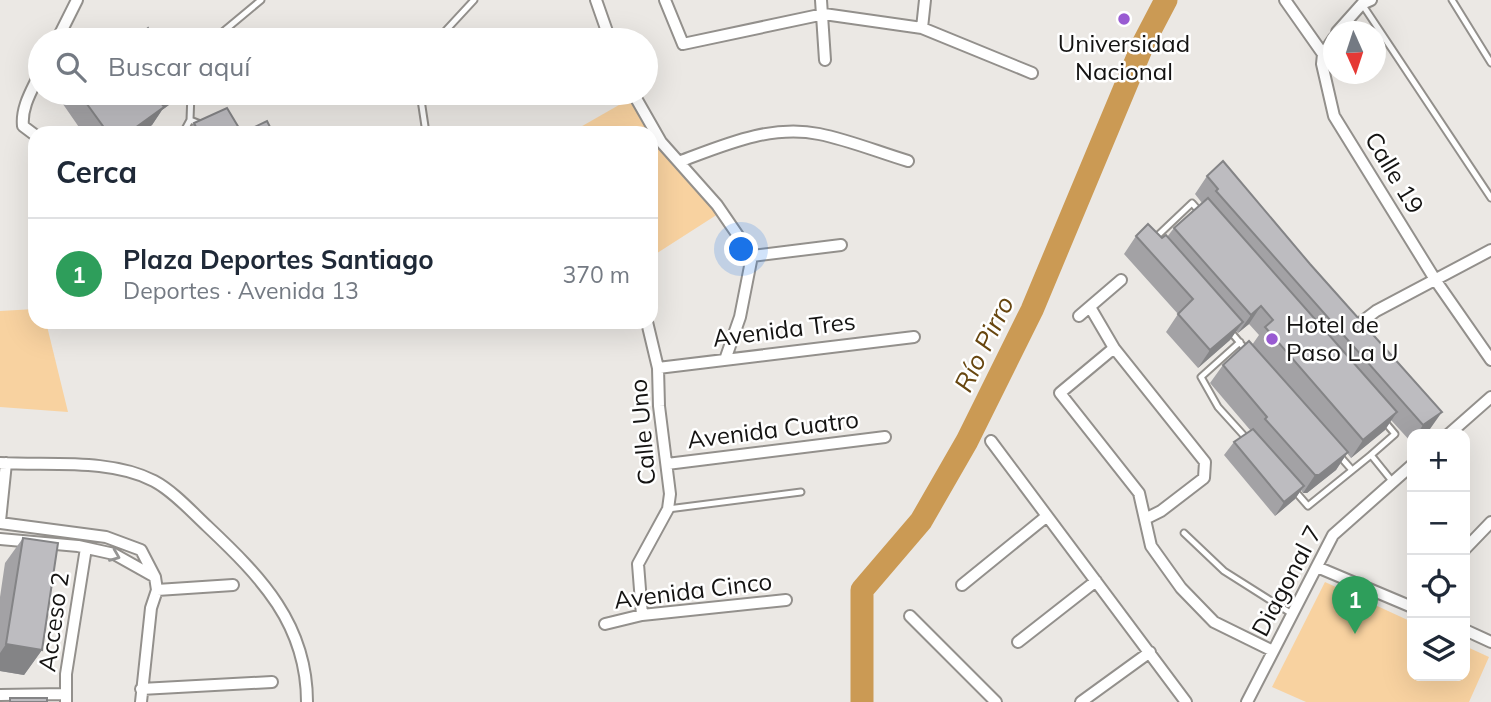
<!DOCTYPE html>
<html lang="es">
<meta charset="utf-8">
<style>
body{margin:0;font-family:Mulish,sans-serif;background:#f2f2f3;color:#1f2937}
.controls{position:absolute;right:21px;bottom:21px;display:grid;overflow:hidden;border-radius:14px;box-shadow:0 7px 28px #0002}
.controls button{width:63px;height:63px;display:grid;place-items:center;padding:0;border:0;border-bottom:2px solid #e0e1e3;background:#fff;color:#1f2937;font:35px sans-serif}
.compass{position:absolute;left:1323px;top:21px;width:63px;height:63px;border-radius:50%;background:#fff;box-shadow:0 7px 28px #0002;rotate:177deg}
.you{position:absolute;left:742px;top:250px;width:24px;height:24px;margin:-18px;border:5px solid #fff;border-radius:50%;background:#1a73e8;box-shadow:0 0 0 10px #1a73e833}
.badge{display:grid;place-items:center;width:46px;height:46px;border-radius:50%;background:#ea580c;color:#fff;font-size:23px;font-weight:700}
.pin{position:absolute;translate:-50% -58px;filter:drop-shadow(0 2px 4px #0008)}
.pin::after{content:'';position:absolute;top:37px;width:24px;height:21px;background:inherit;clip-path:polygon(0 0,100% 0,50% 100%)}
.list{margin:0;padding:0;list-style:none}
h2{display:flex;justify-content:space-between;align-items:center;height:91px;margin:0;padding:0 28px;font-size:30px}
h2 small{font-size:23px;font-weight:400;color:#747a83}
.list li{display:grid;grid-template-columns:46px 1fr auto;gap:21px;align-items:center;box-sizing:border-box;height:112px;padding:0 28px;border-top:2px solid #e0e1e3}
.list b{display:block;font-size:26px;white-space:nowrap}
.list p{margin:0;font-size:23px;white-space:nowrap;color:#747a83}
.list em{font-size:23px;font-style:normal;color:#747a83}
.icon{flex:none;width:38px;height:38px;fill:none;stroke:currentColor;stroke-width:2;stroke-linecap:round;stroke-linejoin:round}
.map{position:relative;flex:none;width:1491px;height:702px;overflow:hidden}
.search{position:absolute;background:#fff;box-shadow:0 7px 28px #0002;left:28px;top:28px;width:630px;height:77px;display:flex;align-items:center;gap:18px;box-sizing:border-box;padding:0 24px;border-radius:38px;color:#747a83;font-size:26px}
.panel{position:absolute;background:#fff;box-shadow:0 7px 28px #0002;left:28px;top:126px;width:630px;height:203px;border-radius:21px}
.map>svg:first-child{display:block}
.green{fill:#f8d2a0}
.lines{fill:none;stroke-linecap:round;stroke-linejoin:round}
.river{stroke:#cb9a54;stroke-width:23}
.service-casing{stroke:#93908c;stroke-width:9}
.minor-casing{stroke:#93908c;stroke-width:14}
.service{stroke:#fff;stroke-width:5}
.minor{stroke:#fff;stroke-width:10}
.wall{fill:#a3a2a5}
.shaded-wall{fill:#848486}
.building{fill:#bdbcc0;stroke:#848486;stroke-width:2}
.oneway{stroke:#959594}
.poi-dot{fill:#995bd2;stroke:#fff;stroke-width:2.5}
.labels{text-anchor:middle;stroke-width:5;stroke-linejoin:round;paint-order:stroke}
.poi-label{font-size:24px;fill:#141312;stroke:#fff}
.street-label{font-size:24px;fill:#141312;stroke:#fff}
.water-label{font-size:26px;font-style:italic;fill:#67460f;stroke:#fff}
</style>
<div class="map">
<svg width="1491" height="702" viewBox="0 0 1491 702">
<rect width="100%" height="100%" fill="#ebe8e4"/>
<path class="green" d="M 626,101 L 636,106 L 718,214 L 651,257 L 651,133 L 570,133 Z
M 35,309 L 35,322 L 46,322 L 68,412 L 0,407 L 0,311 Z
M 1325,582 L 1412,622 L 1412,676 L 1465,676 L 1465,646 L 1489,657 L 1469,702 L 1306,702 L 1272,687 Z"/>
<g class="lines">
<path class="river" d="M 862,702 L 862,590 L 921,521 L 967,441 L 1032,310 L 1144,42 L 1166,0"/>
<g class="service-casing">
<path id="service" d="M 1452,0 L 1491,63
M 1362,4 L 1491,198
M 213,40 L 261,0
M 437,40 L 474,0
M 191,93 L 190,120 L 203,125
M 420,93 L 426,133
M 183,133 L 190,120
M 1153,240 L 1192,203 L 1199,211
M 1230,331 L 1246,350
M 1240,342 L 1201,377 L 1218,407 L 1247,439
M 1384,421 L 1395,434 L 1371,455 L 1392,481
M 1338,454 L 1352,470
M 1294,490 L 1308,506 L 1371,455
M 668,509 L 801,492
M 1184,533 L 1224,571 L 1292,614"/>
</g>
<g class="minor-casing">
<path id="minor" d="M 596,0 L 610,40
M 665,0 L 683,44 L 824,14 L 922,28 L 1032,73
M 821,0 L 825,60
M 1285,0 L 1323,54 L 1322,64 L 1334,116 L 1436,281 L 1491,360
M 922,28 L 925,0
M 1337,32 L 1362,4 L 1371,0
M 57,40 L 77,0
M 1323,54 L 1334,38
M 633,93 L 661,142 L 717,205 L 752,256 L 740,317 L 726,357
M 35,135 L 23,126 C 21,107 32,90 40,73
M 681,161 C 724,145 771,124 819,134 C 849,140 878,152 908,161
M 752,256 L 841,245
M 1090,307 L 1114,348
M 1079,316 L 1121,280
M 1359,324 L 1376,311 L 1491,250
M 658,368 L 914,337
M 1449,434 L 1491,397
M 991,441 L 1186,702
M 0,463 C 48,466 110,458 154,481 C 173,491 192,512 207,526 C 261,577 307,624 307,702
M 667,464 L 885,437
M 1147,518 L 1161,511 L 1204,478 L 1205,462 L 1114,348 L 1060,393 L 1139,493 L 1151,546 L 1181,588 L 1214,622 L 1273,651
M 0,521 L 6,463
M 0,523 L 106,537 L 141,550 L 155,577 L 114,554 L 78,546 L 0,539
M 1465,549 L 1491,522
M 1317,567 L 1412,607
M 962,585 L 1047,516
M 157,590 L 233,585
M 642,615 L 638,564 L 668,509 L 670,494 L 659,406 L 658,368 L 647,322
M 910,616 L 996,702
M 605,624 L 642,615 L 786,600
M 1465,630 L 1491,642
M 1018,642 L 1096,581
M 141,689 L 272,682
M 0,695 L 66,694
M 66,702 L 66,674 L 86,548
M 141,702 L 151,608 L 157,590 L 155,577
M 1081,702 L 1150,652
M 1247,702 L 1333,535 L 1412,465"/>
</g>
<use href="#service" class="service"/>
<use href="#minor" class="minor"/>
</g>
<path class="wall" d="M 57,93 L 179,93 L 173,102 L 162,110 L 152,125 L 141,133 L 83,133 L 56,94 Z
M 194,123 L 242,133 L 187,133 Z
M 1207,176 L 1430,429 L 1423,434 L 1412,434 L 1412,441 L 1411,442 L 1391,420 L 1385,430 L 1351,458 L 1347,453 L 1336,470 L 1307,493 L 1303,493 L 1301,490 L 1295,499 L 1275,516 L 1224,455 L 1234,442 L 1251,431 L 1210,383 L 1223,365 L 1252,345 L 1259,335 L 1249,324 L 1238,333 L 1236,331 L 1230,340 L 1198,368 L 1166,332 L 1178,314 L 1124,254 L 1136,236 L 1162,238 L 1167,237 L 1174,228 L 1202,203 L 1195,194 Z
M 23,538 L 42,650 L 24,675 L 0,671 L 0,597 L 5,563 Z"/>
<path class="shaded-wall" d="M 174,93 L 179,93 L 173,102 L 162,110 L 152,125 L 141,133 L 128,133 L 161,103 Z
M 1261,306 L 1249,324 L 1238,333 L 1251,315 Z
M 1243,322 L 1230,340 L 1198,368 L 1210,350 Z
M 1397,412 L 1385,430 L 1351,458 L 1363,440 Z
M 1442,412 L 1430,429 L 1423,434 L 1417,434 L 1423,425 Z
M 1348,452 L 1336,470 L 1307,493 L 1303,493 L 1315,475 Z
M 1304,486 L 1295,499 L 1275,516 L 1284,502 Z
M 6,644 L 42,650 L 24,675 L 0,671 L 0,653 Z"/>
<path class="building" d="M 148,28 L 155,40 L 118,40 L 132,30 L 136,38 Z
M 174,33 L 180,40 L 164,40 Z
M 79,93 L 174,93 L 161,103 L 164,107 L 128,133 L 108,133 Z
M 227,108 L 242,133 L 199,133 L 194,123 Z
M 267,121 L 273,133 L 242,133 Z
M 1223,161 L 1310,264 L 1442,412 L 1423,425 L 1216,191 L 1218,189 L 1207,176 Z
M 1208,198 L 1397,412 L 1363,440 L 1265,327 L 1273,320 L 1261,306 L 1251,315 L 1174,228 Z
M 1148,224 L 1162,238 L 1166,235 L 1243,322 L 1210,350 L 1178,314 L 1193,299 L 1136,236 Z
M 1249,341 L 1348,452 L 1319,475 L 1315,475 L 1265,419 L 1267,417 L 1223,365 Z
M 1253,429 L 1304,486 L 1284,502 L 1234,442 Z
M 23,538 L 58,543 L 42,650 L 6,644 Z
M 10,698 L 47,698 L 47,702 L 10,702 Z"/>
<defs><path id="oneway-chevron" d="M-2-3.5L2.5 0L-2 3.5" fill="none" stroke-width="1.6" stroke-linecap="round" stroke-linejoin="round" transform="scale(1.75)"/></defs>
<use class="oneway" href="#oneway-chevron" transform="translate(115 556) rotate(22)"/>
<g class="poi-dot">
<circle cx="1124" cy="19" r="7"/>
<circle cx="1272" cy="339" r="7"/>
</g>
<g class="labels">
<g class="poi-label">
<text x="1124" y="52">Universidad<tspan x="1124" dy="28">Nacional</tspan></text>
<text x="1286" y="333" text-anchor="start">Hotel de<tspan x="1286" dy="28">Paso La U</tspan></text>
</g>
<g class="street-label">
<text transform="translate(1394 173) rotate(59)" y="8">Calle 19</text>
<text transform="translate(784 330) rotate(-7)" y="8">Avenida Tres</text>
<text transform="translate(773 430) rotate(-7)" y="8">Avenida Cuatro</text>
<text transform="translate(643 432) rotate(-95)" y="8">Calle Uno</text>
<text transform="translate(1287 581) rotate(-62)" y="8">Diagonal 7</text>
<text transform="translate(693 591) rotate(-7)" y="8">Avenida Cinco</text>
<text transform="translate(54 622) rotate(-82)" y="8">Acceso 2</text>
</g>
<g class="water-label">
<text transform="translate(984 344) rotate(-64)" y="9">Río Pirro</text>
</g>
</g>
</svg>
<div class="controls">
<button>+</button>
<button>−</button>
<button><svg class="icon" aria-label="locate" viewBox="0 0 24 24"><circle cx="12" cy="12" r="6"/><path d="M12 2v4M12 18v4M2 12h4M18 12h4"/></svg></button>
<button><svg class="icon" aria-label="layers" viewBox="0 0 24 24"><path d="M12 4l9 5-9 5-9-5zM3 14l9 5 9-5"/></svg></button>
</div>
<svg class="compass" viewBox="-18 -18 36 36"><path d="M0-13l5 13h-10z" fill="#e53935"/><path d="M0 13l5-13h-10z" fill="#747a83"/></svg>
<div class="you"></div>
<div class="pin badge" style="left:1355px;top:634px;background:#2e9e5b">1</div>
<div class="search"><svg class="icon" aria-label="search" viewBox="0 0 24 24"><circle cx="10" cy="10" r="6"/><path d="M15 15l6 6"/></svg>Buscar aquí</div>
<section class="panel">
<h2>Cerca<small></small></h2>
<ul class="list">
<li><span class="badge" style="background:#2e9e5b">1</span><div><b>Plaza Deportes Santiago</b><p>Deportes · Avenida 13</p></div><em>370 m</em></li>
</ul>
</section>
</div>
